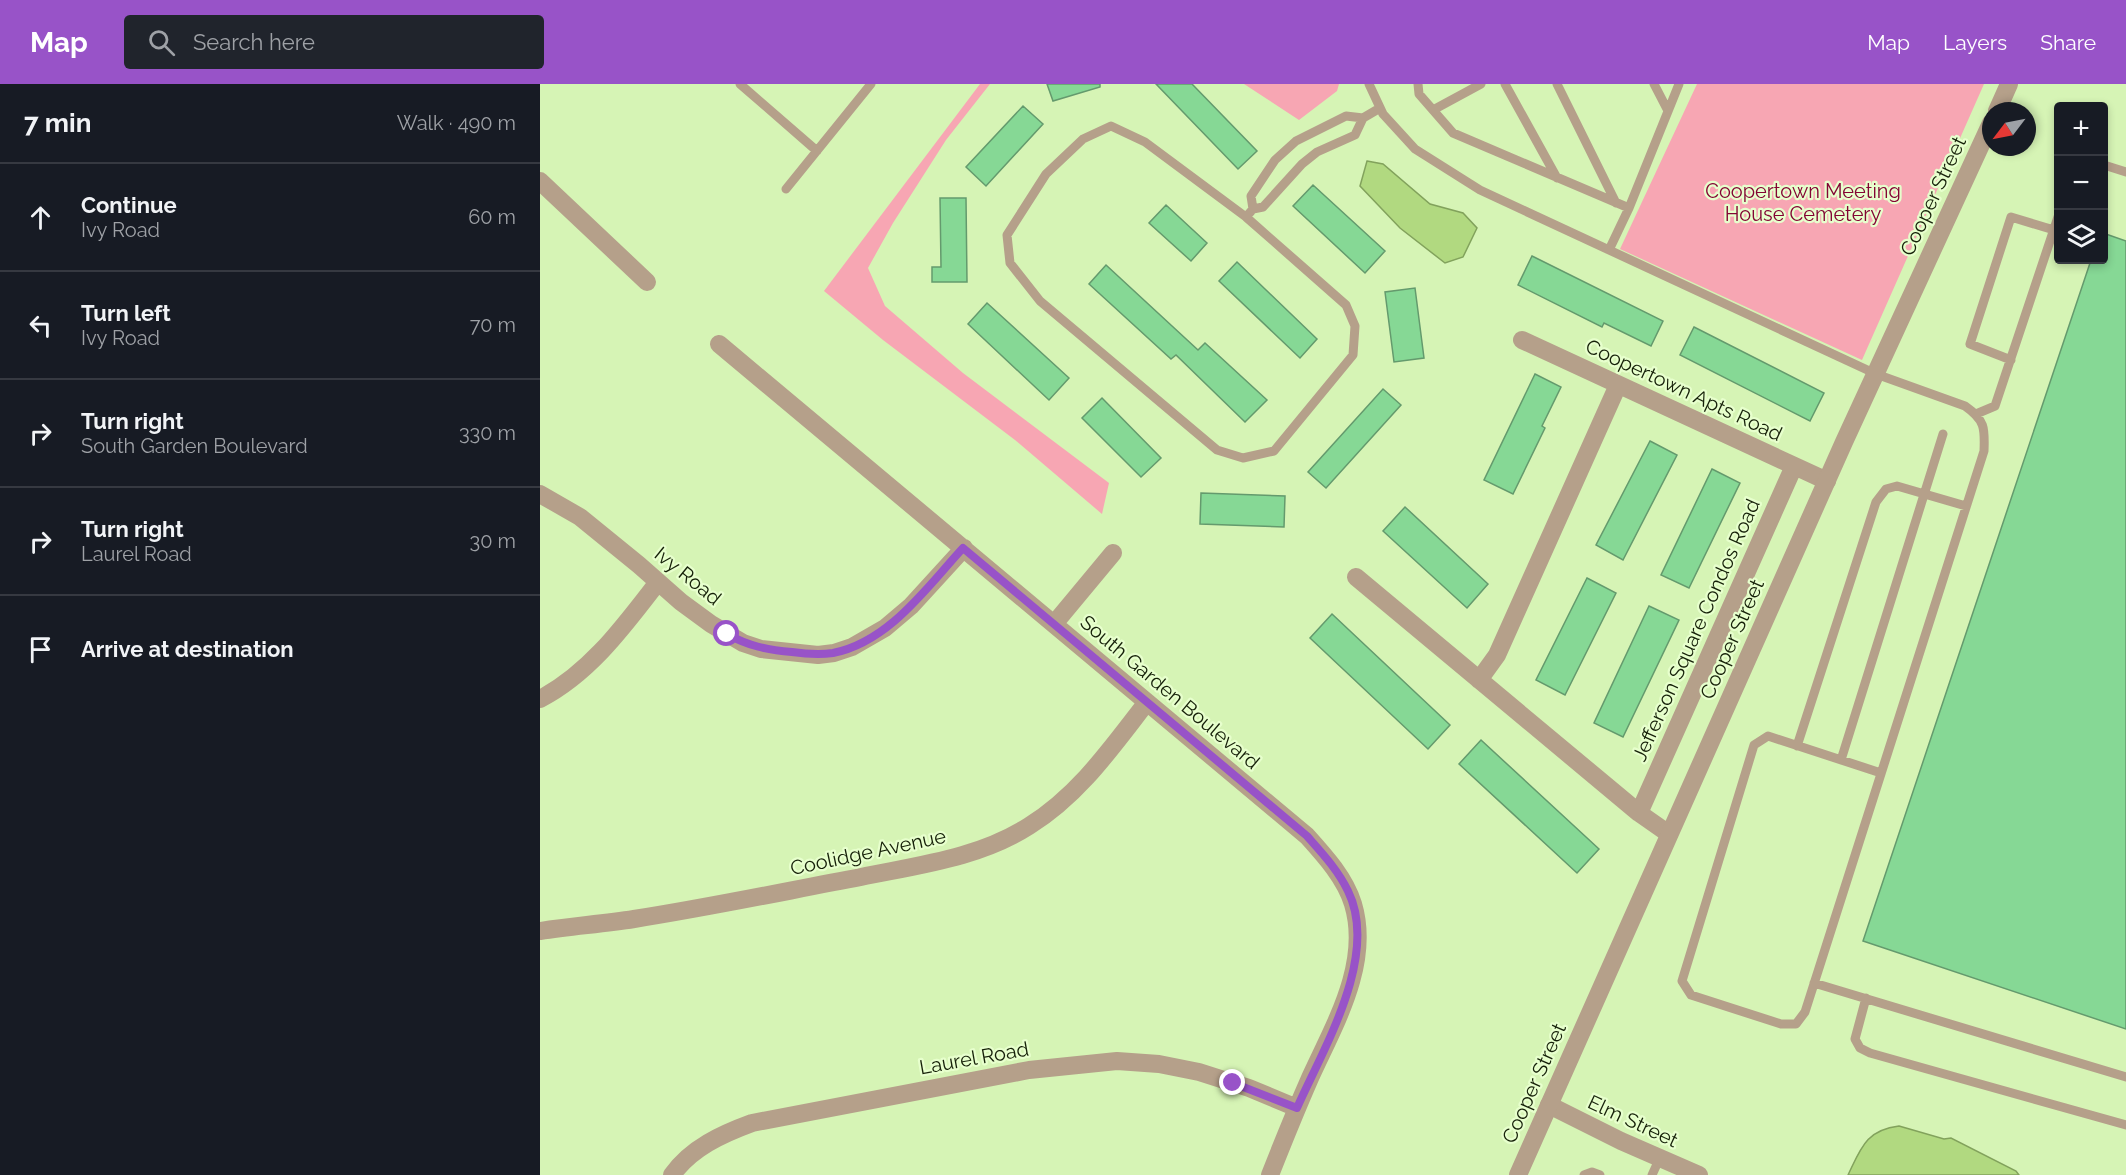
<!DOCTYPE html>
<meta charset="utf-8">
<style>
body{margin:0;font-family:Raleway,sans-serif;background:#20242c;color:#f1f3f6}
.controls{position:absolute;right:18px;top:18px;display:grid;overflow:hidden;border-radius:6px;box-shadow:0 3px 9px #0003}
.controls button{width:54px;height:54px;display:grid;place-items:center;padding:0;border:0;border-bottom:2px solid #363941;background:#171b24;color:#f1f3f6;font:30px sans-serif}
.compass{position:absolute;left:1442px;top:18px;width:54px;height:54px;border-radius:50%;background:#171b24;box-shadow:0 3px 9px #0003;rotate:238deg}
.stop{position:absolute;width:18px;height:18px;margin:-14px;border:4px solid #9853c8;border-radius:50%;background:#fff}
.stop.end{background:#9853c8;border-color:#fff;box-shadow:0 2px 6px #0008}
.list{margin:0;padding:0;list-style:none}
h2{display:flex;justify-content:space-between;align-items:center;height:78px;margin:0;padding:0 24px;font-size:26px}
h2 small{font-size:20px;font-weight:400;color:#9ea1a6}
.list li{display:grid;grid-template-columns:39px 1fr auto;gap:18px;align-items:center;box-sizing:border-box;height:108px;padding:0 24px;border-top:2px solid #363941}
.list b{display:block;font-size:22px;white-space:nowrap}
.list p{margin:0;font-size:20px;white-space:nowrap;color:#9ea1a6}
.list em{font-size:20px;font-style:normal;color:#9ea1a6}
.icon{flex:none;width:33px;height:33px;fill:none;stroke:currentColor;stroke-width:2;stroke-linecap:round;stroke-linejoin:round}
.map{position:relative;flex:none;width:1586px;height:1091px;overflow:hidden}
header{display:flex;align-items:center;gap:36px;box-sizing:border-box;height:84px;padding:0 30px;background:#9853c8;color:#fff}
header strong{font-size:28px}
nav{display:flex;gap:33px;margin-inline-start:auto;font-size:21px}
.search{width:420px;height:54px;background:#20242c;display:flex;align-items:center;gap:15px;box-sizing:border-box;padding:0 21px;border-radius:6px;color:#9ea1a6;font-size:22px}
main{display:flex}
aside{flex:1;background:#171b24}
.map>svg:first-child{display:block}
.green{fill:#f7a6b3}
.water{fill:#b1d980;stroke:#82a25c;stroke-width:1.5}
.building{fill:#86d895;stroke:#649a6d;stroke-width:1.5}
.lines{fill:none;stroke-linecap:round;stroke-linejoin:round}
.service{stroke:#b5a08a;stroke-width:9}
.minor{stroke:#b5a08a;stroke-width:18}
.tertiary{stroke:#b5a08a;stroke-width:18}
.route{stroke:#9853c8;stroke-width:8}
.labels{text-anchor:middle;stroke-width:4.5;stroke-linejoin:round;paint-order:stroke}
.park-label{font-size:20px;fill:#830434;stroke:#e7ffcd}
.street-label{font-size:20px;fill:#152008;stroke:#e7ffcd}
</style>
<header>
<strong>Map</strong>
<div class="search"><svg class="icon" aria-label="search" viewBox="0 0 24 24"><circle cx="10" cy="10" r="6"/><path d="M15 15l6 6"/></svg>Search here</div>
<nav><a>Map</a><a>Layers</a><a>Share</a></nav>
</header>
<main>
<aside>
<h2>7 min<small>Walk · 490 m</small></h2>
<ul class="list">
<li><svg class="icon" aria-label="ahead" viewBox="0 0 24 24"><path d="M12 20V5M6 11l6-6 6 6"/></svg><div><b>Continue</b><p>Ivy Road</p></div><em>60 m</em></li>
<li><svg class="icon" aria-label="left" viewBox="0 0 24 24"><path d="M17 20v-9H6M10 6l-5 5 5 5"/></svg><div><b>Turn left</b><p>Ivy Road</p></div><em>70 m</em></li>
<li><svg class="icon" aria-label="right" viewBox="0 0 24 24"><path d="M7 20v-9h11M14 6l5 5-5 5"/></svg><div><b>Turn right</b><p>South Garden Boulevard</p></div><em>330 m</em></li>
<li><svg class="icon" aria-label="right" viewBox="0 0 24 24"><path d="M7 20v-9h11M14 6l5 5-5 5"/></svg><div><b>Turn right</b><p>Laurel Road</p></div><em>30 m</em></li>
<li><svg class="icon" aria-label="arrive" viewBox="0 0 24 24"><path d="M6 21V4h12l-3 4 3 4H6"/></svg><div><b>Arrive at destination</b></div></li>
</ul>
</aside>
<div class="map">
<svg width="1586" height="1091" viewBox="0 0 1586 1091">
<rect width="100%" height="100%" fill="#d6f4b5"/>
<path class="green" d="M 440,0 L 450,0 L 406,56 L 353,139 L 328,184 L 345,222 L 423,289 L 569,399 L 562,430 L 475,356 L 343,256 L 284,207 Z
M 704,0 L 799,0 L 797,7 L 759,36 Z
M 1157,0 L 1444,0 L 1322,276 L 1080,165 Z"/>
<path class="water" d="M 827,77 L 843,80 L 890,120 L 923,129 L 937,144 L 923,173 L 905,179 L 860,144 L 820,102 Z
M 1359,1042 L 1404,1055 L 1411,1054 L 1476,1087 L 1479,1091 L 1308,1091 C 1321,1064 1326,1046 1359,1042 Z"/>
<path class="building" d="M 507,0 L 560,0 L 560,3 L 513,17 Z
M 616,0 L 652,0 L 717,67 L 698,85 Z
M 483,22 L 503,40 L 446,102 L 426,83 Z
M 773,101 L 845,167 L 825,189 L 753,122 Z
M 400,114 L 426,114 L 427,198 L 392,198 L 392,183 L 401,183 Z
M 626,121 L 667,159 L 651,177 L 609,139 Z
M 1563,149 L 1586,157 L 1586,945 L 1323,857 L 1551,176 L 1563,176 Z
M 992,172 L 1123,237 L 1111,262 L 1064,239 L 1062,243 L 978,201 Z
M 697,178 L 777,255 L 760,274 L 679,197 Z
M 566,181 L 658,266 L 665,259 L 727,316 L 705,338 L 636,271 L 631,275 L 549,200 Z
M 875,204 L 884,274 L 854,278 L 845,208 Z
M 447,219 L 529,294 L 509,316 L 428,240 Z
M 1154,243 L 1284,309 L 1270,337 L 1140,271 Z
M 995,290 L 1021,303 L 1002,342 L 1005,344 L 973,410 L 944,396 Z
M 843,305 L 861,321 L 786,404 L 768,388 Z
M 562,314 L 621,374 L 601,393 L 542,334 Z
M 1110,357 L 1137,371 L 1083,476 L 1056,461 Z
M 1172,385 L 1200,399 L 1149,504 L 1121,491 Z
M 661,409 L 745,412 L 744,443 L 660,440 Z
M 865,423 L 948,500 L 927,524 L 843,447 Z
M 1047,494 L 1076,509 L 1025,611 L 996,596 Z
M 1109,522 L 1139,536 L 1083,653 L 1054,639 Z
M 792,530 L 910,641 L 888,665 L 770,554 Z
M 941,656 L 1059,765 L 1037,789 L 919,680 Z"/>
<g class="lines">
<path class="service" d="M 200,0 L 277,67
M 829,0 L 843,30 L 875,65 L 940,106 L 1336,290 L 1425,322 C 1445,336 1445,344 1444,367 L 1265,928 L 1256,940 L 1241,940 L 1151,911 L 1142,897 L 1214,661 L 1228,652 L 1341,689
M 878,0 L 879,10 L 913,49 L 1089,124
M 965,0 L 1017,94
M 1017,0 L 1076,119
M 1114,0 L 1127,25
M 893,26 L 941,0
M 1564,81 L 1586,88
M 246,105 L 331,0
M 713,125 L 711,112 L 735,76 L 756,57 L 806,32 L 823,34
M 706,133 L 806,221 L 815,242 L 813,271 L 734,367 L 703,374 L 677,366 L 500,217 L 470,179 L 467,151 L 506,90 L 543,55 L 571,42 L 605,58 L 706,133 L 713,125 L 723,123 L 762,80 L 777,68 L 815,51 L 823,34 L 840,24
M 1069,166 L 1089,124 L 1139,0
M 1471,276 L 1430,260 L 1471,133 L 1514,146
M 1436,330 L 1455,322 L 1518,133
M 1257,662 L 1336,418 L 1346,405 L 1357,402 L 1426,422
M 1301,676 L 1403,350
M 1274,899 L 1586,993
M 1326,914 L 1315,955 L 1320,964 L 1330,969 L 1586,1041
M 1044,1091 L 1052,1088 L 1060,1091
M 1112,1091 L 1117,1080"/>
<path class="minor" d="M 0,97 L 107,198
M 982,256 L 1287,397
M 179,260 L 767,752 C 785,772 805,794 813,820 C 831,880 794,941 770,994 C 756,1026 743,1058 730,1091
M 0,410 L 40,433 L 99,481 L 141,518 L 171,540 L 203,559 L 221,565 L 278,571 L 294,569 L 312,563 L 345,544 L 371,522 L 424,464
M 816,493 L 1099,729 L 1129,750
M 514,540 L 573,469
M 939,596 L 957,571 L 1078,301
M 0,615 C 50,589 84,542 118,498
M 1099,729 L 1254,382
M 0,847 C 31,842 63,840 94,835 C 171,823 246,807 321,793 C 379,781 439,774 489,742 C 539,711 572,663 607,618
M 1009,1021 L 1081,1057 L 1159,1091
M 132,1091 C 151,1064 182,1050 212,1039 L 489,986 L 577,977 L 619,980 L 659,988 L 709,1004 L 757,1024"/>
<path class="tertiary" d="M 1457,27 L 1469,0
M 978,1091 L 1304,358 L 1451,39"/>
</g>
<g class="lines">
<path class="route" d="M 187,550 C 208,562 228,566 252,568 C 266,570 279,571 293,569 C 349,558 387,503 423,464 L 767,752 C 782,769 798,786 808,807 C 840,872 783,965 757,1024 L 693,999"/>
</g>
<g class="labels">
<g class="park-label">
<text x="1263" y="114">Coopertown Meeting<tspan x="1263" dy="23">House Cemetery</tspan></text>
</g>
<g class="street-label">
<text transform="translate(1393 112) rotate(-65)" y="7">Cooper Street</text>
<text transform="translate(1144 306) rotate(25)" y="7">Coopertown Apts Road</text>
<text transform="translate(148 492) rotate(39)" y="7">Ivy Road</text>
<text transform="translate(1156 546) rotate(-66)" y="7">Jefferson Square Condos Road</text>
<text transform="translate(1192 555) rotate(-66)" y="7">Cooper Street</text>
<text transform="translate(630 608) rotate(40)" y="7">South Garden Boulevard</text>
<text transform="translate(328 768) rotate(-12)" y="7">Coolidge Avenue</text>
<text transform="translate(434 974) rotate(-10)" y="7">Laurel Road</text>
<text transform="translate(994 999) rotate(-66)" y="7">Cooper Street</text>
<text transform="translate(1093 1037) rotate(25)" y="7">Elm Street</text>
</g>
</g>
</svg>
<div class="controls">
<button>+</button>
<button>−</button>
<button><svg class="icon" aria-label="layers" viewBox="0 0 24 24"><path d="M12 4l9 5-9 5-9-5zM3 14l9 5 9-5"/></svg></button>
</div>
<svg class="compass" viewBox="-18 -18 36 36"><path d="M0-13l5 13h-10z" fill="#e53935"/><path d="M0 13l5-13h-10z" fill="#9ea1a6"/></svg>
<div class="stop" style="left:187px;top:550px"></div>
<div class="stop end" style="left:693px;top:999px"></div>
</div>
</main>
